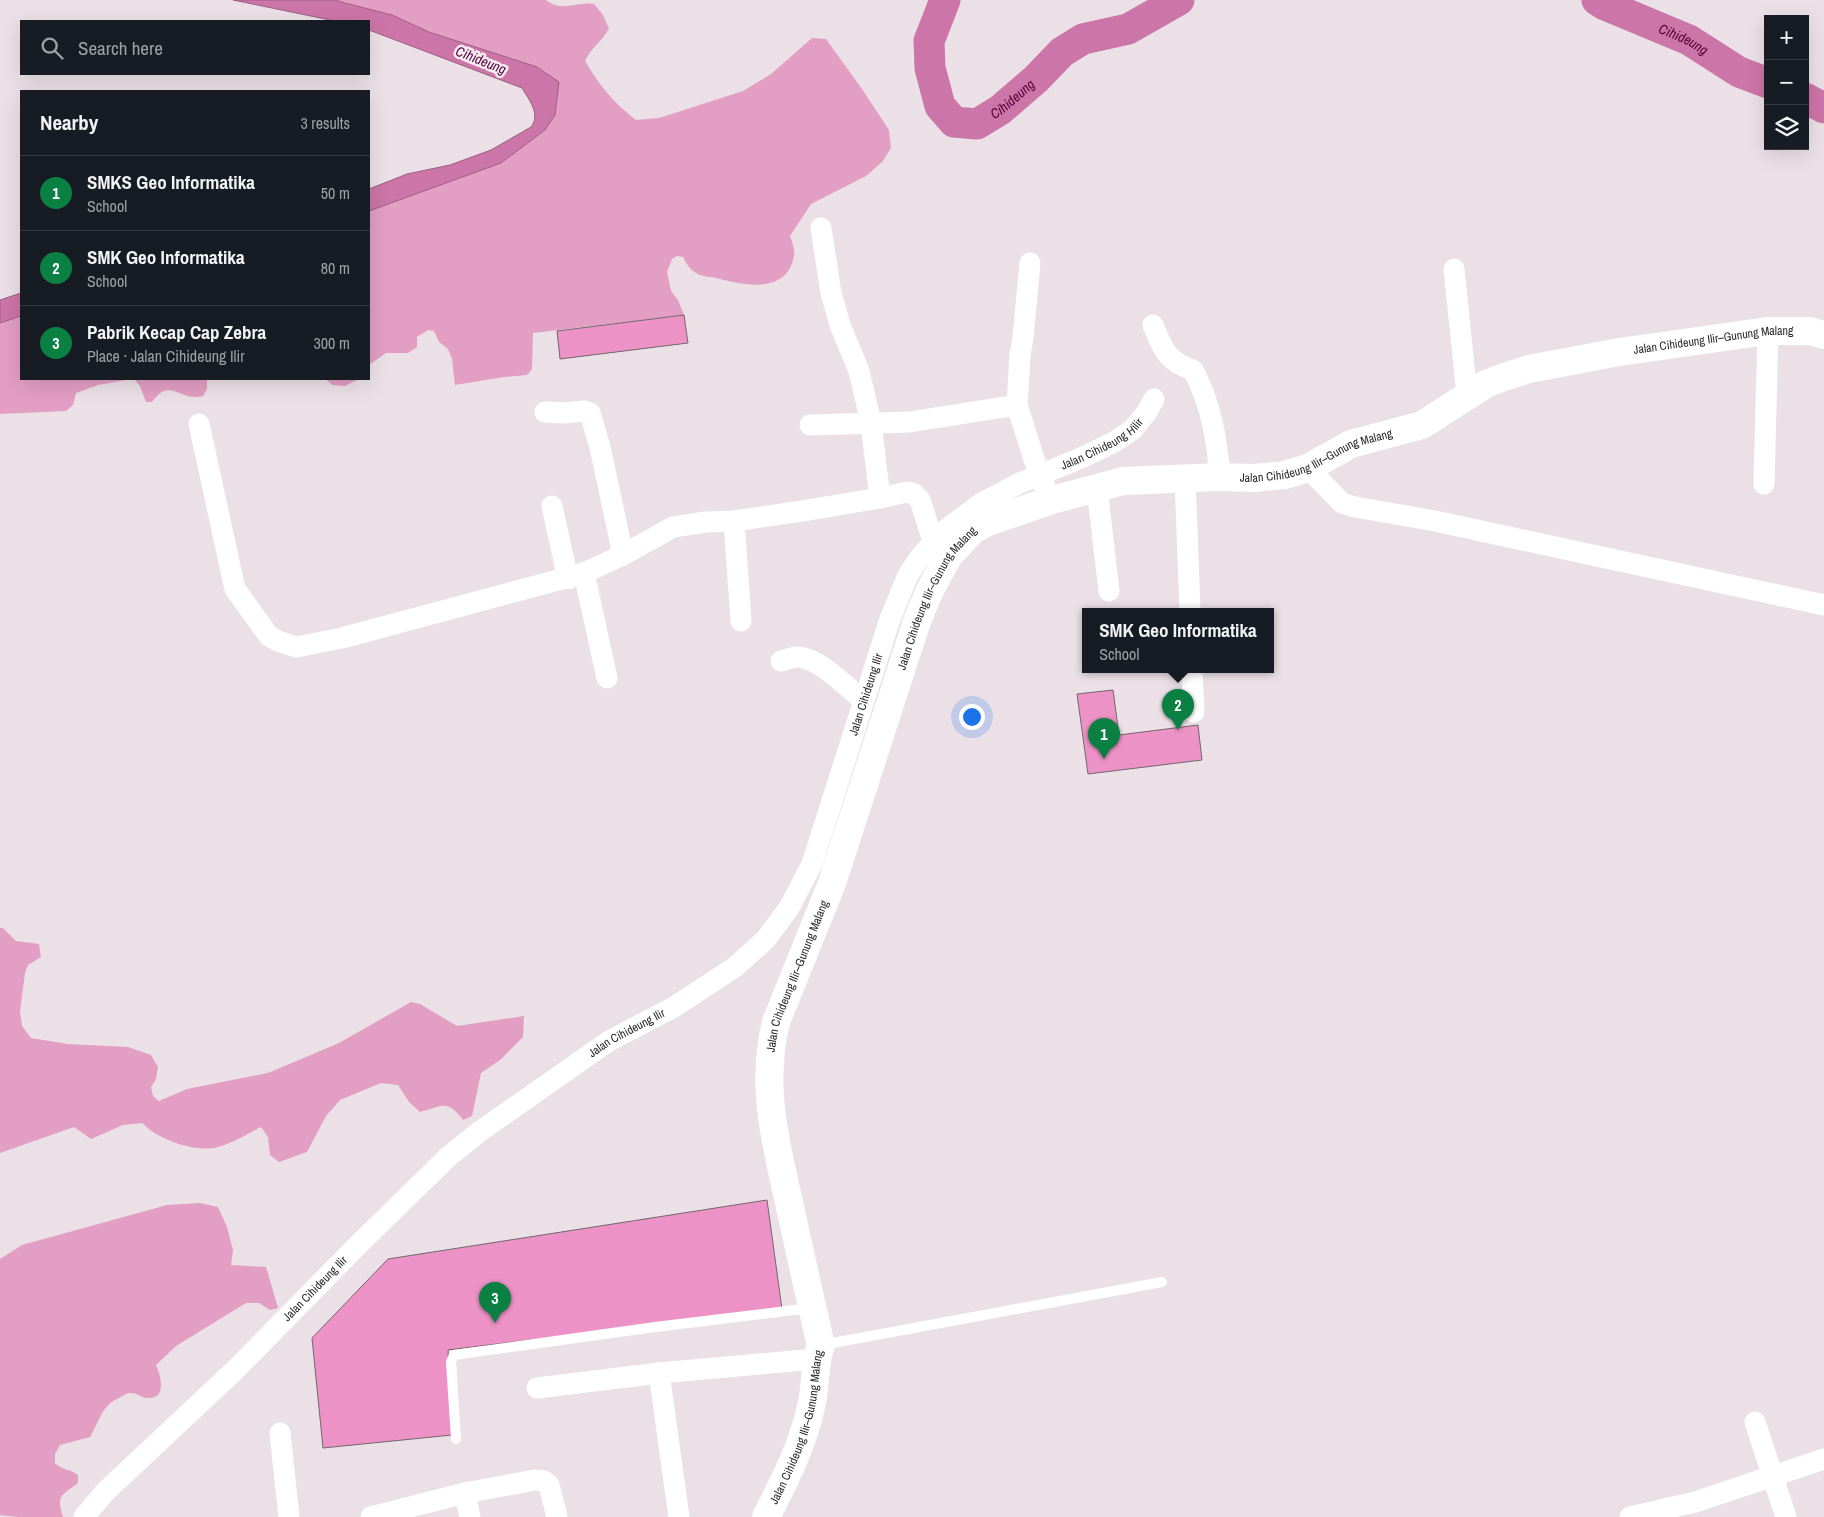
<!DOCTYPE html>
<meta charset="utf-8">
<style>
body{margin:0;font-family:"Archivo Narrow",sans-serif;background:#20242c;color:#f1f3f6}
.controls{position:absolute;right:15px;top:15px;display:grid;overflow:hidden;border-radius:0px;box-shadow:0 5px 20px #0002}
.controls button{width:45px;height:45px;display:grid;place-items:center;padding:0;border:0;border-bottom:1px solid #363941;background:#171b24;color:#f1f3f6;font:25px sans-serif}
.you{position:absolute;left:971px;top:716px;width:18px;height:18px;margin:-12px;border:4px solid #fff;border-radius:50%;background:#1a73e8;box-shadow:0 0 0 8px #1a73e833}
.badge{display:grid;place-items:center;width:32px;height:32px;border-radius:50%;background:#0b8043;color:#fff;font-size:16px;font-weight:700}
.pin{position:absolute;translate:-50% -41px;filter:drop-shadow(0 1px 2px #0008)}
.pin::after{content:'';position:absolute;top:26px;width:18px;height:15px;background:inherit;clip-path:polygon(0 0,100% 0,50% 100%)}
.popup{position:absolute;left:1082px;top:608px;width:192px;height:65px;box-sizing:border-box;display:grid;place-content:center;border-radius:0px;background:#171b24;filter:drop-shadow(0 1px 4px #0005);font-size:16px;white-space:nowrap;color:#9ea1a6}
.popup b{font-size:19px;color:#f1f3f6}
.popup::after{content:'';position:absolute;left:50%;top:100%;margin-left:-10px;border:10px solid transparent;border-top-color:#171b24}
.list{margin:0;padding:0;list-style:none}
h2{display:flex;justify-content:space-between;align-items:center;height:65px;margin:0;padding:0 20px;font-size:21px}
h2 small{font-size:16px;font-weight:400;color:#9ea1a6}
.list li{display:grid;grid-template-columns:32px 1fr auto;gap:15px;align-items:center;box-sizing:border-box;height:75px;padding:0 20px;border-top:1px solid #363941}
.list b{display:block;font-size:19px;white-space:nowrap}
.list p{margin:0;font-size:16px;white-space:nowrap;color:#9ea1a6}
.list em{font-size:16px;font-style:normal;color:#9ea1a6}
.icon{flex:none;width:28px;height:28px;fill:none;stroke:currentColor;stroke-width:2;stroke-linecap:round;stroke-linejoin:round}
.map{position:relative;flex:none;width:1824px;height:1517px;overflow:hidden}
.search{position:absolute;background:#171b24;box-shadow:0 5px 20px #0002;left:20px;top:20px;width:350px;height:55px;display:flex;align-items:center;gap:12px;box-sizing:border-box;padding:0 18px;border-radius:0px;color:#9ea1a6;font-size:19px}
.panel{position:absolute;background:#171b24;box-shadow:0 5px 20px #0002;left:20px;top:90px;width:350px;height:290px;border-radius:0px}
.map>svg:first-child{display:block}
.green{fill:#e29ec3}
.water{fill:#cc75a8;stroke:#9d5e83}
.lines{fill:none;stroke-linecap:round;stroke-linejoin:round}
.river{stroke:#cc75a8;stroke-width:31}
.building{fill:#ec92c6;stroke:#71676c}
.service{stroke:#fff;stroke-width:10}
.minor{stroke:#fff;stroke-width:21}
.secondary{stroke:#fff;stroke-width:28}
.labels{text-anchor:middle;stroke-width:5;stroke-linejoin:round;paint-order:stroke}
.street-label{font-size:12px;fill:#2e2a2c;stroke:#f9edf3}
.water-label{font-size:14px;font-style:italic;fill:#54023b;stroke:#f9edf3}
</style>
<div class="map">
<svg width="1824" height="1517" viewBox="0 0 1824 1517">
<rect width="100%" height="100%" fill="#ebe0e6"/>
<path class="green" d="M 335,0 L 546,0 C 563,13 576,1 594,4 L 603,15 L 609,29 C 602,41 591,48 585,61 C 600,86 613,102 636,120 L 659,118 L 743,91 L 771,74 L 812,38 L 826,39 L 862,89 L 889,130 L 891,148 L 883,161 L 866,176 L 811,204 L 790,236 C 792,242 795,249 794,255 C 789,291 751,287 724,280 C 704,274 694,280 683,257 L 677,256 L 672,259 L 667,272 L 671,291 L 678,300 L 684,315 L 533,333 L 532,369 L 527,375 L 504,377 L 455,385 L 452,359 L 448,349 L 439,342 L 434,331 L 428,330 L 417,337 L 417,347 L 408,353 L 386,353 L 369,365 L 369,211 L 501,163 L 545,130 L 555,115 L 559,83 L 537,67 L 429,32 L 392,15 Z
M 21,316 L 21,379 L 132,379 L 98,385 L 76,393 L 73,405 L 66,411 L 0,414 L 0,323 Z
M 134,379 L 207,379 L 207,389 L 203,396 C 179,402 170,376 152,402 L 146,402 L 140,386 Z
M 326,379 L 359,379 L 345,386 L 332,385 Z
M 0,928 L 3,928 L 16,941 L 39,944 L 41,957 L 28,965 L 25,973 L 20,1011 L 22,1026 L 31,1038 L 68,1044 L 128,1047 L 151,1055 L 158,1067 L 156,1079 L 151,1087 L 153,1096 L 159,1101 L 187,1089 L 268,1073 L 339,1043 L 411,1002 L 420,1004 L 457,1026 L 524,1016 L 523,1037 L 500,1060 L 481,1073 L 472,1116 L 463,1120 C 447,1099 443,1106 420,1112 L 409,1102 L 398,1085 L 381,1083 L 340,1100 L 326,1116 L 307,1152 L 279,1162 L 270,1155 L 268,1137 L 261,1127 C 247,1134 234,1143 218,1147 C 200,1152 174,1144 158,1135 C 152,1132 147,1127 142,1123 L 123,1125 L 91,1139 L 74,1127 L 0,1153 Z
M 200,1203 L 218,1207 L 227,1227 L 233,1250 L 231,1265 L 266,1267 L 278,1308 L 270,1310 L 259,1303 L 246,1303 L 176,1346 L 156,1365 C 161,1376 167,1399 148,1398 C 142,1398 136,1392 129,1393 C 125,1394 119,1398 115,1400 C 101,1408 98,1424 90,1437 L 60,1445 L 55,1454 L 55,1463 C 62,1470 70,1469 78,1475 L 78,1483 C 61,1496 56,1495 63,1517 L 18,1517 L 0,1515 L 0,1259 L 22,1245 L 167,1205 Z"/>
<path class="water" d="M 233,0 L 335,0 L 345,3 L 392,15 L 429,32 L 537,67 L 559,82 L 555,115 L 545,130 L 501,163 L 369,211 L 369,189 L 407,174 L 450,165 L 491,150 L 531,127 C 541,114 529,100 522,88 L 369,30 L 369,21 L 335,21 Z
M 21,293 L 21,316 L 0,323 L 0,300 Z"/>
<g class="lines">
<g class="river">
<path id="s1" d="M 945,0 L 929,41 L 930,68 L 940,106 L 954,122 L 977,124 L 1000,110 L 1036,79 L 1062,52 L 1083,39 L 1128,29 L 1179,0"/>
<path id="s2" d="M 1597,0 L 1605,5 L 1689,40 L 1739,72 L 1768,83"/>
<path d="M 1805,98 L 1824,108"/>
</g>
</g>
<path class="building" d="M 684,315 L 688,343 L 560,359 L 557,331 Z
M 1113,690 L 1119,735 L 1198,725 L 1202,760 L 1088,774 L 1077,694 Z
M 767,1200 L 782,1309 L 448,1350 L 452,1435 L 323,1448 L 312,1338 L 388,1259 Z"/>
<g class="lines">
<path class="service" d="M 822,1345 L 1162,1282
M 456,1439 L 451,1362 L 454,1355 L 655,1327 L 811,1308"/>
<g class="minor">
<path d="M 821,228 L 831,293 L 840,325 L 859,371 L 871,423 L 880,498"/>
<path d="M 1030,263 L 1023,337 L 1020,355 L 1017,405 L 1039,475 L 1045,487"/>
<path d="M 1454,269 L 1467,395"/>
<path d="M 1153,325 C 1163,349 1166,361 1193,370 C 1211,403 1217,440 1220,477"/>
<path d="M 545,412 L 563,413 L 584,411 L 590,413 L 600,447 L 623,555"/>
<path d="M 199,424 L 235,589 L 269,636 L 278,641 L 296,647 L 342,638 L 584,573"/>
<path d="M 810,425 L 909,422 L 1017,405"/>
<path d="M 1308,468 L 1342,503 L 1355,507 L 1435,521 L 1824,605"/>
<path d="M 1185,478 L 1190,611"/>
<path d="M 1764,484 L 1768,331"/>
<path d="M 1097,488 L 1109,591"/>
<path d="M 552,506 L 568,579"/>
<path d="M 734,521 L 741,621"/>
<path d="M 781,661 C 786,660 792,657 797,657 C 819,657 847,688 864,701"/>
<path d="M 1192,669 L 1194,712"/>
<path d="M 607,678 L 584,573 L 623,555 L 673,527 L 706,522 L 734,521 L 802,511 L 880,498 L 907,492 L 913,493 L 920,500 L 933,541"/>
<path d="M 659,1373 L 679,1517"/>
<path d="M 537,1388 L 659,1373 L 816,1359"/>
<path d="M 1755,1422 L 1786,1517"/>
<path d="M 280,1433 L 289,1517"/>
<path d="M 465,1493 L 470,1517"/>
<path id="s3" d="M 84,1517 L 105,1492 L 234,1371 L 358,1245 L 448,1157 L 479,1132 L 609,1041 L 674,1007 L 735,967 L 766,939 L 789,908 L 812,864 L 890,619 L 908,575 L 920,557 L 944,531 L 983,502 L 1020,483 L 1081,458 L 1114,442 L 1132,430 L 1147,412 L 1154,399"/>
<path d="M 371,1517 L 465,1493 L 535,1480 L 544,1481 L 549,1485 L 557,1517"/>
<path d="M 1630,1517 L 1695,1502 L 1824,1459"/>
</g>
<path class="secondary" id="s4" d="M 766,1517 C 785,1480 804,1443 812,1402 C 816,1383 814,1364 821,1345 C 810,1299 800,1253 790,1207 C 776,1144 760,1086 776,1022 L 832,883 L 917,621 L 930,590 L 949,555 L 973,530 L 988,522 L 1052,500 L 1123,481 L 1220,477 L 1254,478 L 1285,475 L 1308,468 L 1351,444 L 1422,425 L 1486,384 L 1501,378 L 1529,369 L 1619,352 L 1768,331 L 1810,331 L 1824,335"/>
</g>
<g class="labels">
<g class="street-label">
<text dy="4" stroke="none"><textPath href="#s4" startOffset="1820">Jalan Cihideung Ilir–Gunung Malang</textPath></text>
<text dy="4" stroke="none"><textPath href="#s3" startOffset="1530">Jalan Cihideung Hilir</textPath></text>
<text dy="4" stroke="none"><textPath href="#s4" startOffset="1400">Jalan Cihideung Ilir–Gunung Malang</textPath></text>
<text dy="4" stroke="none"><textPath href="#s4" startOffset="966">Jalan Cihideung Ilir–Gunung Malang</textPath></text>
<text dy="4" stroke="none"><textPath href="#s3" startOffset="1165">Jalan Cihideung Ilir</textPath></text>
<text dy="4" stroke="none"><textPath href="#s4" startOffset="561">Jalan Cihideung Ilir–Gunung Malang</textPath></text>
<text dy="4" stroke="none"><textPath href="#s3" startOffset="730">Jalan Cihideung Ilir</textPath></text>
<text dy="4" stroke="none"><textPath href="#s3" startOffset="325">Jalan Cihideung Ilir</textPath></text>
<text dy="4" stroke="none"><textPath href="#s4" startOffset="96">Jalan Cihideung Ilir–Gunung Malang</textPath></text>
</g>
<g class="water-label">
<text dy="5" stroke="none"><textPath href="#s2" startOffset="95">Cihideung</textPath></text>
<text transform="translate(481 60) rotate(22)" y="5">Cihideung</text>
<text dy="5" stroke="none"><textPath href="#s1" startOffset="198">Cihideung</textPath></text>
</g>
</g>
</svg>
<div class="controls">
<button>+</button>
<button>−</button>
<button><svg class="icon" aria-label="layers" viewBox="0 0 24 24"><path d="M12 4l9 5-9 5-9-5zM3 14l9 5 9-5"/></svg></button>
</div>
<div class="you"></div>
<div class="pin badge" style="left:1104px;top:759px">1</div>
<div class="pin badge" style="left:1178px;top:730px">2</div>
<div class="popup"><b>SMK Geo Informatika</b>School</div>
<div class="pin badge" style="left:495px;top:1323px">3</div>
<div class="search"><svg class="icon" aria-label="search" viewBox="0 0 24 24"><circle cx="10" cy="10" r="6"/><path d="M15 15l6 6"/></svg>Search here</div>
<section class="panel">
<h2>Nearby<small>3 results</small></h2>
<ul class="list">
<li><span class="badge">1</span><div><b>SMKS Geo Informatika</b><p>School</p></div><em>50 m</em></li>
<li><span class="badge">2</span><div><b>SMK Geo Informatika</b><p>School</p></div><em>80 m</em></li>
<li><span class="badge">3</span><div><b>Pabrik Kecap Cap Zebra</b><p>Place · Jalan Cihideung Ilir</p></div><em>300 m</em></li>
</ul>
</section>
</div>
